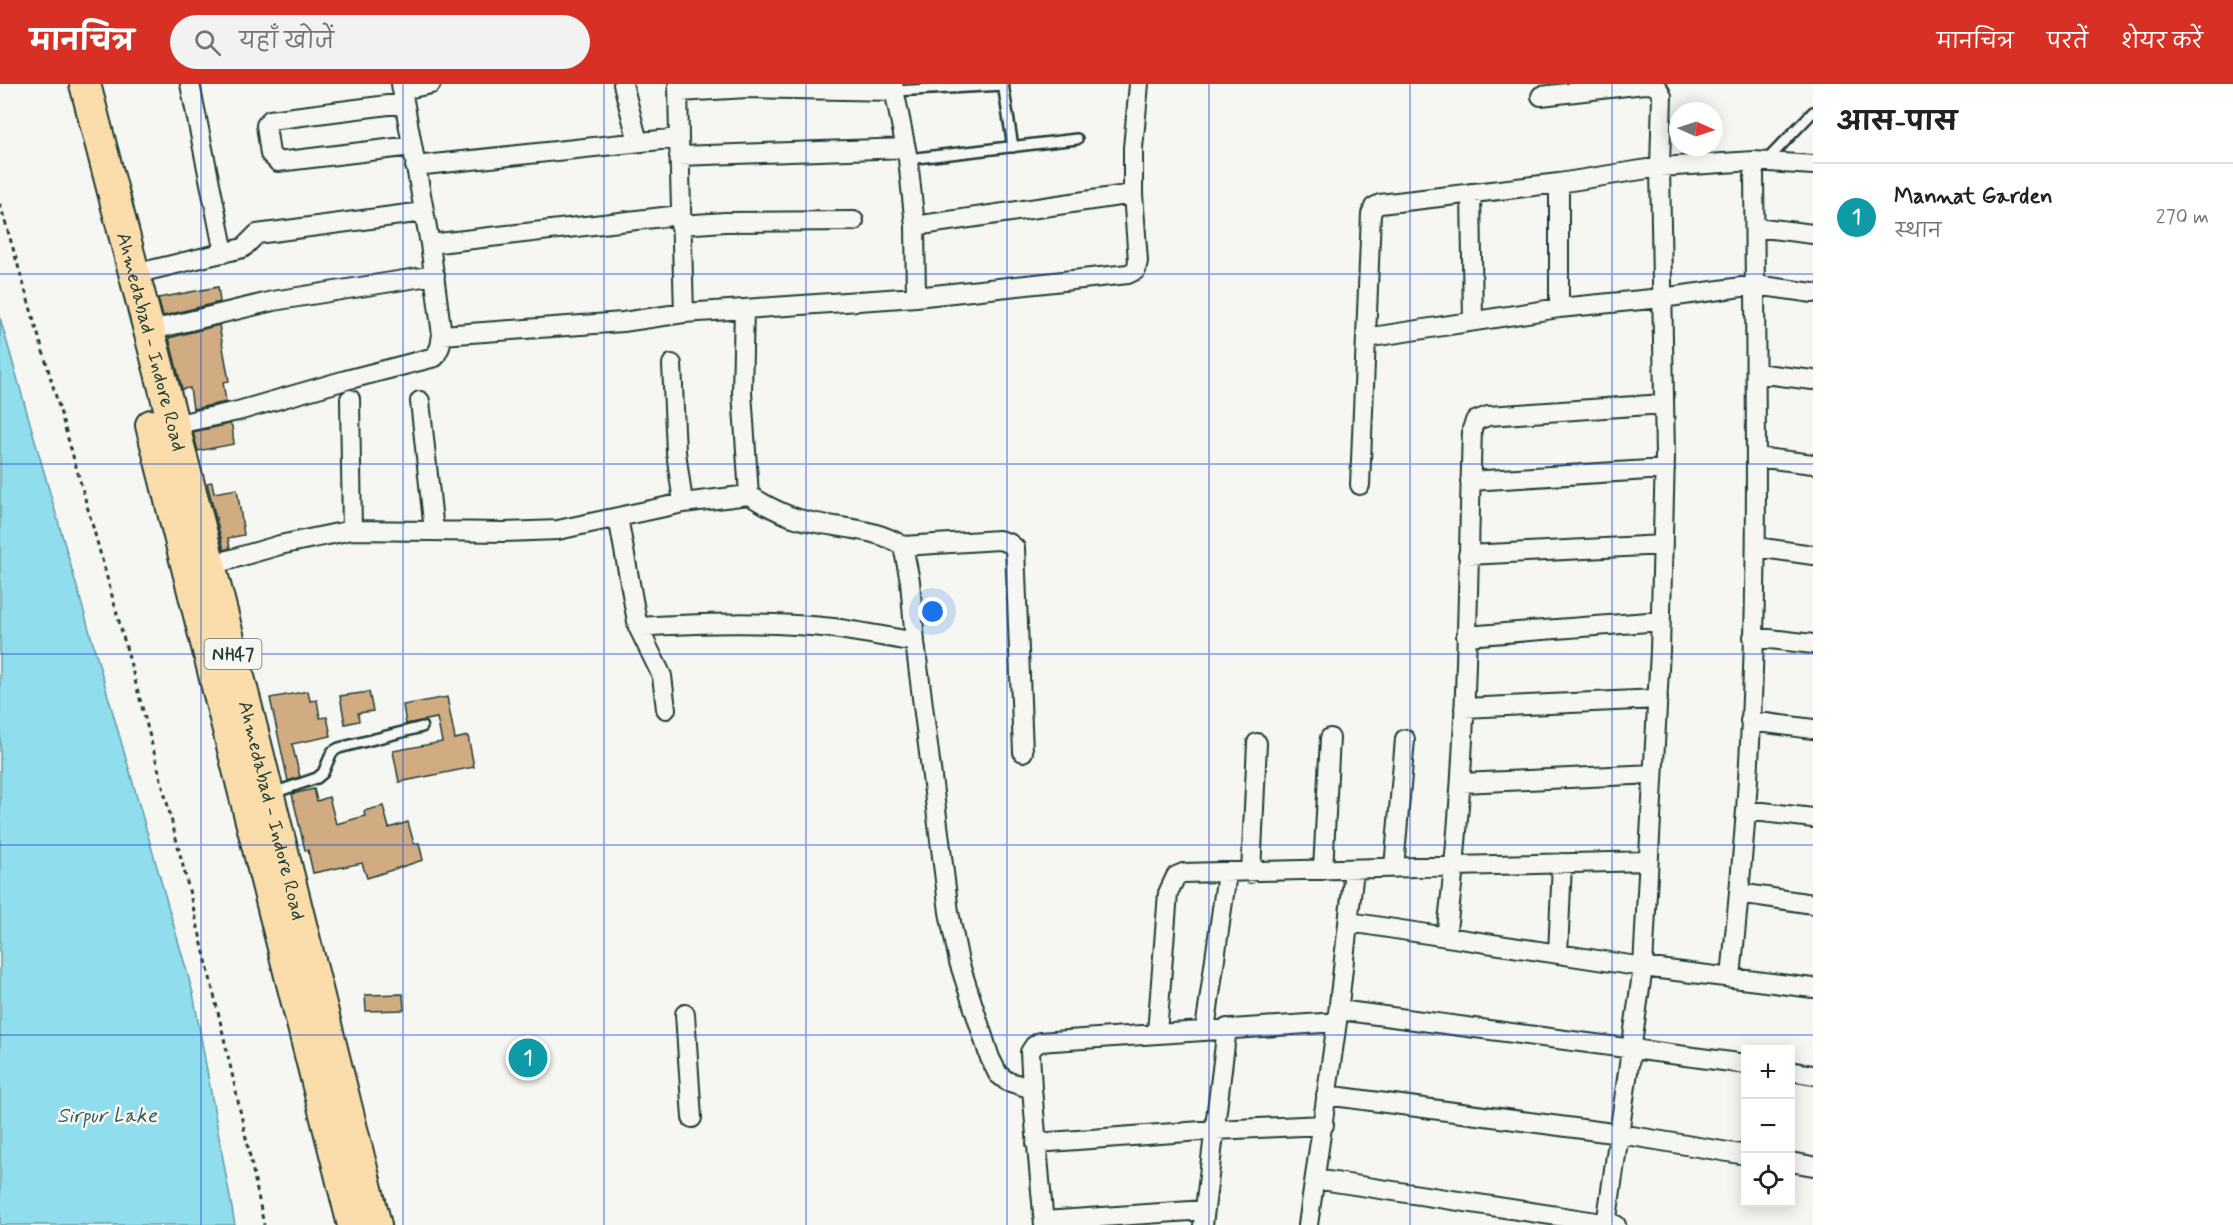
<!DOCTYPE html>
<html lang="hi">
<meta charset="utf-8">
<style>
body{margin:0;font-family:Mynerve,"Playpen Sans Deva",sans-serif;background:#f2f2f2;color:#202124}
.controls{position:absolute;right:18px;bottom:18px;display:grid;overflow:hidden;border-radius:0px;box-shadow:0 3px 15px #0003}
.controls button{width:54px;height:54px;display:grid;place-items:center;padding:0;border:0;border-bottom:2px solid #e0e0e0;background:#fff;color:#202124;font:30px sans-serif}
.compass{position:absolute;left:1669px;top:18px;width:54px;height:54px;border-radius:50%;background:#fff;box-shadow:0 3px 15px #0003;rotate:93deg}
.you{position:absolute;left:933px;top:528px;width:21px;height:21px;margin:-15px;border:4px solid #fff;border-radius:50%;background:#1a73e8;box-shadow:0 0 0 9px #1a73e833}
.badge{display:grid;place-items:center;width:39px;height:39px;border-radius:50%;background:#d93025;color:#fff;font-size:20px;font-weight:700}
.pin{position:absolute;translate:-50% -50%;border:3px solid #fff;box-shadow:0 2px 6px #0006}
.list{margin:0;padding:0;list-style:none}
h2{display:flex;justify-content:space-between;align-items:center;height:78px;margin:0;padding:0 24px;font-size:26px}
h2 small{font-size:20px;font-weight:400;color:#757577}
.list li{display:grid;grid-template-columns:39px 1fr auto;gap:18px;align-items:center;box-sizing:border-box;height:108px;padding:0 24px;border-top:2px solid #e0e0e0}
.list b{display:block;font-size:22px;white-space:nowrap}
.list p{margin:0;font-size:20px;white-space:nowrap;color:#757577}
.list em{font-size:20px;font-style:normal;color:#757577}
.icon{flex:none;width:33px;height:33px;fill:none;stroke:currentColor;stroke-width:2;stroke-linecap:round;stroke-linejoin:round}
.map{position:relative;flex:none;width:1813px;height:1141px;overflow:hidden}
header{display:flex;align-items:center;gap:36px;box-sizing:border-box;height:84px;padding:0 30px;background:#d93025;color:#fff}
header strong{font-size:28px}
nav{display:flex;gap:33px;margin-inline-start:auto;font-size:21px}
.search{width:420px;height:54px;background:#f2f2f2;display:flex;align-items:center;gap:15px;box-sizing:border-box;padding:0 21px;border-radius:33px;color:#757577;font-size:22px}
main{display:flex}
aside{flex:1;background:#fff}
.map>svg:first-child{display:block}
.water{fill:#8fdded;stroke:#629da3;stroke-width:1.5}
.building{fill:#d1ac83;stroke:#1f3d34;stroke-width:1.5}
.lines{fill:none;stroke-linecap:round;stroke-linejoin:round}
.service-casing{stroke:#1f3d34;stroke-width:14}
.minor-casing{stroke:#1f3d34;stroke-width:22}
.trunk-casing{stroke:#1f3d34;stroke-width:34}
.path{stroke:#1f3d34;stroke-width:3;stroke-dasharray:4.5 4.5;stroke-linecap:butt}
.service{stroke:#f6f6f2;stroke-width:9}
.minor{stroke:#f6f6f2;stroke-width:18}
.trunk{stroke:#fbddab;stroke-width:30}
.grid{fill:none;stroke:#1d4ed8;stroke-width:1.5;stroke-opacity:0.55}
.labels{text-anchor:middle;stroke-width:5;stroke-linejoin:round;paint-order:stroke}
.shield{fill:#f6f6f2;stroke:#60746d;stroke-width:1.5}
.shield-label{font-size:18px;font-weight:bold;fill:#1f3d34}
.street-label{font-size:20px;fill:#1f3d34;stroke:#f6f6f2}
.water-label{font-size:21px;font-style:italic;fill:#355d59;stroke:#f6f6f2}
</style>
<header>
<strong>मानचित्र</strong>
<div class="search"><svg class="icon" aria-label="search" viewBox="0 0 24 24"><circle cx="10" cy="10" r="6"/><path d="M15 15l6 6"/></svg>यहाँ खोजें</div>
<nav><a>मानचित्र</a><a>परतें</a><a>शेयर करें</a></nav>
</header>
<main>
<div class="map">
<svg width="1813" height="1141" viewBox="0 0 1813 1141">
<rect width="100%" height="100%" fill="#f6f6f2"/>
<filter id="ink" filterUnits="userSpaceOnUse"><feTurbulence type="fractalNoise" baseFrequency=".0167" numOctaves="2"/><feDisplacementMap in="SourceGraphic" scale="12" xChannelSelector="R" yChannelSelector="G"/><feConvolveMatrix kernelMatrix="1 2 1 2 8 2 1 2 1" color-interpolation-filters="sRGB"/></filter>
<g filter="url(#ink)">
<path class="water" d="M 0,234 L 193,909 L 235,1141 L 0,1141 Z"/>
<path class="building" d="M 218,203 L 220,218 L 163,232 L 158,214 Z
M 219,241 L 229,297 L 223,298 L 226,318 L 193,325 L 190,304 L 182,305 L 169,254 Z
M 230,340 L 232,342 L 234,360 L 198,367 L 193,348 Z
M 212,398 L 214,409 L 237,405 L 244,451 L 228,454 L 230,464 L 224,466 L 207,399 Z
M 308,607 L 310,617 L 317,616 L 320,634 L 327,633 L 331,652 L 292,660 L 300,693 L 288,697 L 270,614 Z
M 369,608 L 373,627 L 358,629 L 359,637 L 345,640 L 340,612 Z
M 447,613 L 455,655 L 468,652 L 474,683 L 399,698 L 393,667 L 442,658 L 437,634 L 406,640 L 403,621 Z
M 314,705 L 317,717 L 329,713 L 336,740 L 365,732 L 364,727 L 383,722 L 389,744 L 408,738 L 414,760 L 419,759 L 423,776 L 367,794 L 362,779 L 313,789 L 308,766 L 305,766 L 292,710 Z
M 403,910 L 404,926 L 366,927 L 365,911 Z
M 541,962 L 544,980 L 515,986 L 512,969 Z"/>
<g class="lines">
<g class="service-casing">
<path id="service" d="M 1003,0 L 1013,63
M 894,7 L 1004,1
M 908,75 L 1077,55
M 1766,77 L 1813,28
M 273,709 L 317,694 L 323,689 L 332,668 L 339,664 L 422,643"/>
</g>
<g class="minor-casing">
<path id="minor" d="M 190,0 L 224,169
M 401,0 L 430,160 L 680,131
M 623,0 L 638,58
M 678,0 L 679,54
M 893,0 L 908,75 L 915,142 L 916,213
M 402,6 L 431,0
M 679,8 L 748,4 L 894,7
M 1541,12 L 1644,0 C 1654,0 1658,2 1662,12 L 1660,83 L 1665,372 L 1660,567 L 1643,883 L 1606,1141
M 404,19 L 270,36 L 266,41 L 270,70 L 278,78 L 412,62
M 679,72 L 906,64
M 415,82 L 679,54 L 684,229
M 1559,99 L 1559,224
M 1471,109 L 1473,237
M 680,141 L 725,138 L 854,137
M 915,142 L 1133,110
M 1755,143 L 1813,150
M 134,190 L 243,164 L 257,150 L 423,128
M 744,225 L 916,213 L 1128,190 L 1136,186 L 1138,177 L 1133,110 L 1133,64 L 1139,0
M 148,247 L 273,217 L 435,191
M 1366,254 L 1559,224 L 1662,214 L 1756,201 L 1813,209
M 672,280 L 676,368 L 683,419
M 1756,289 L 1813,296
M 350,315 L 352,446
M 420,317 L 434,447
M 173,341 L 238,327 L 346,296 L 435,273 L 440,263 L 442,251 L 430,160
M 1756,373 L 1813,380
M 1470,397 L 1665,385
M 1360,401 L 1371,130 L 1374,123 L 1380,120 L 1559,99 L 1660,83 L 1754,77 L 1813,81
M 749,411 C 765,421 781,430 799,435 C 835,445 872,442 903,462 L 910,497 L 915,558 L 949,828 L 959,878 L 990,974 L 998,990 L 1007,997 L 1032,1005
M 618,433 L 638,543 L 662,592 L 666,625
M 903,462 L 999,456 L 1009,459 L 1015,464 L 1023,668
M 1756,463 L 1813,471
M 1468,471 L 1663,461
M 201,484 L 280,461 L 352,446 L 505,448 L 558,446 L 683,419 L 749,411 L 742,308 L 744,225 L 684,229 L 623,238 L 442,251
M 638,543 C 703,539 768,537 833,544 C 860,548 888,553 915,558
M 1466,552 L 1661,537
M 1753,553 L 1813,560
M 1464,624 L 1658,615
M 1750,637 L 1813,645
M 1462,699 L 1653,690
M 1746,726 L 1813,734
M 1394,784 L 1405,655
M 1323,786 L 1330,654
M 1251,789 L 1257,659
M 1739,809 L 1813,820
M 1349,838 L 1643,883 L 1813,904
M 1446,853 C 1468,685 1467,515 1472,345 L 1475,337 L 1488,332 L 1664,320
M 1558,870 L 1562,779
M 1731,894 C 1736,838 1742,782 1746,726 C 1761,510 1755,293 1754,77
M 1339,926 L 1746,980
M 685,930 L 692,1034
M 1205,946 L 1227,789
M 1157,949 L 1168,809 L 1176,792 L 1183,789 L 1648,777
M 1790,987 L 1813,991
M 1326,1011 L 1620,1050 L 1746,1071
M 1036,1059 L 1215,1046 L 1324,1041
M 1790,1078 L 1813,1082
M 1315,1095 L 1616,1141
M 1044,1137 L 1205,1126
M 1044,1141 L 1032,1005 L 1030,968 L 1034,962 L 1040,958 L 1053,957 L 1337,938
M 1203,1141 L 1227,944
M 1308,1141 L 1337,938 L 1354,786"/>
</g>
<g class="trunk-casing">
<g id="trunk">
<path id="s1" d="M 85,0 L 246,620 L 376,1141"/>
<path d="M 151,341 L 353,1141"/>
</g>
</g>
<path class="path" d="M 0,120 C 99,457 195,796 264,1141"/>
<use href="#service" class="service"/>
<use href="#minor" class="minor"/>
<use href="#trunk" class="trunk"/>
</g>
</g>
<path class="grid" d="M 201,0 L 201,1141M 403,0 L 403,1141M 604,0 L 604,1141M 806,0 L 806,1141M 1007,0 L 1007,1141M 1209,0 L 1209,1141M 1410,0 L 1410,1141M 1612,0 L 1612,1141M 0,190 L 1813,190M 0,380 L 1813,380M 0,570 L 1813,570M 0,761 L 1813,761M 0,951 L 1813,951"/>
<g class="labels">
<rect class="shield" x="204.5" y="555" width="57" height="30" rx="4.5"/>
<g class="shield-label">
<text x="233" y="576">NH47</text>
</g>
<g class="street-label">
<text dy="7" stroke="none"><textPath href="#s1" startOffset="266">Ahmedabad - Indore Road</textPath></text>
<text dy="7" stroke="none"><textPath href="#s1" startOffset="750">Ahmedabad - Indore Road</textPath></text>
</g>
<g class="water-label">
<text x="107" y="1038">Sirpur Lake</text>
</g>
</g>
</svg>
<div class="controls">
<button>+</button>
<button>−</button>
<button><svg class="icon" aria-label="locate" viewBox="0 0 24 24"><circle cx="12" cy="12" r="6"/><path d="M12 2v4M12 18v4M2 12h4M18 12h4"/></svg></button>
</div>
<svg class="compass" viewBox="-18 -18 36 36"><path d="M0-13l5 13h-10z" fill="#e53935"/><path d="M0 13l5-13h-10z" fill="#757577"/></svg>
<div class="you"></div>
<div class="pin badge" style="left:528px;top:974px;background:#0f9aa8">1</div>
</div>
<aside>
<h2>आस-पास<small></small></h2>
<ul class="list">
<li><span class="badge" style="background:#0f9aa8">1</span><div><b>Mannat Garden</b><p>स्थान</p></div><em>270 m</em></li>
</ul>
</aside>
</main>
